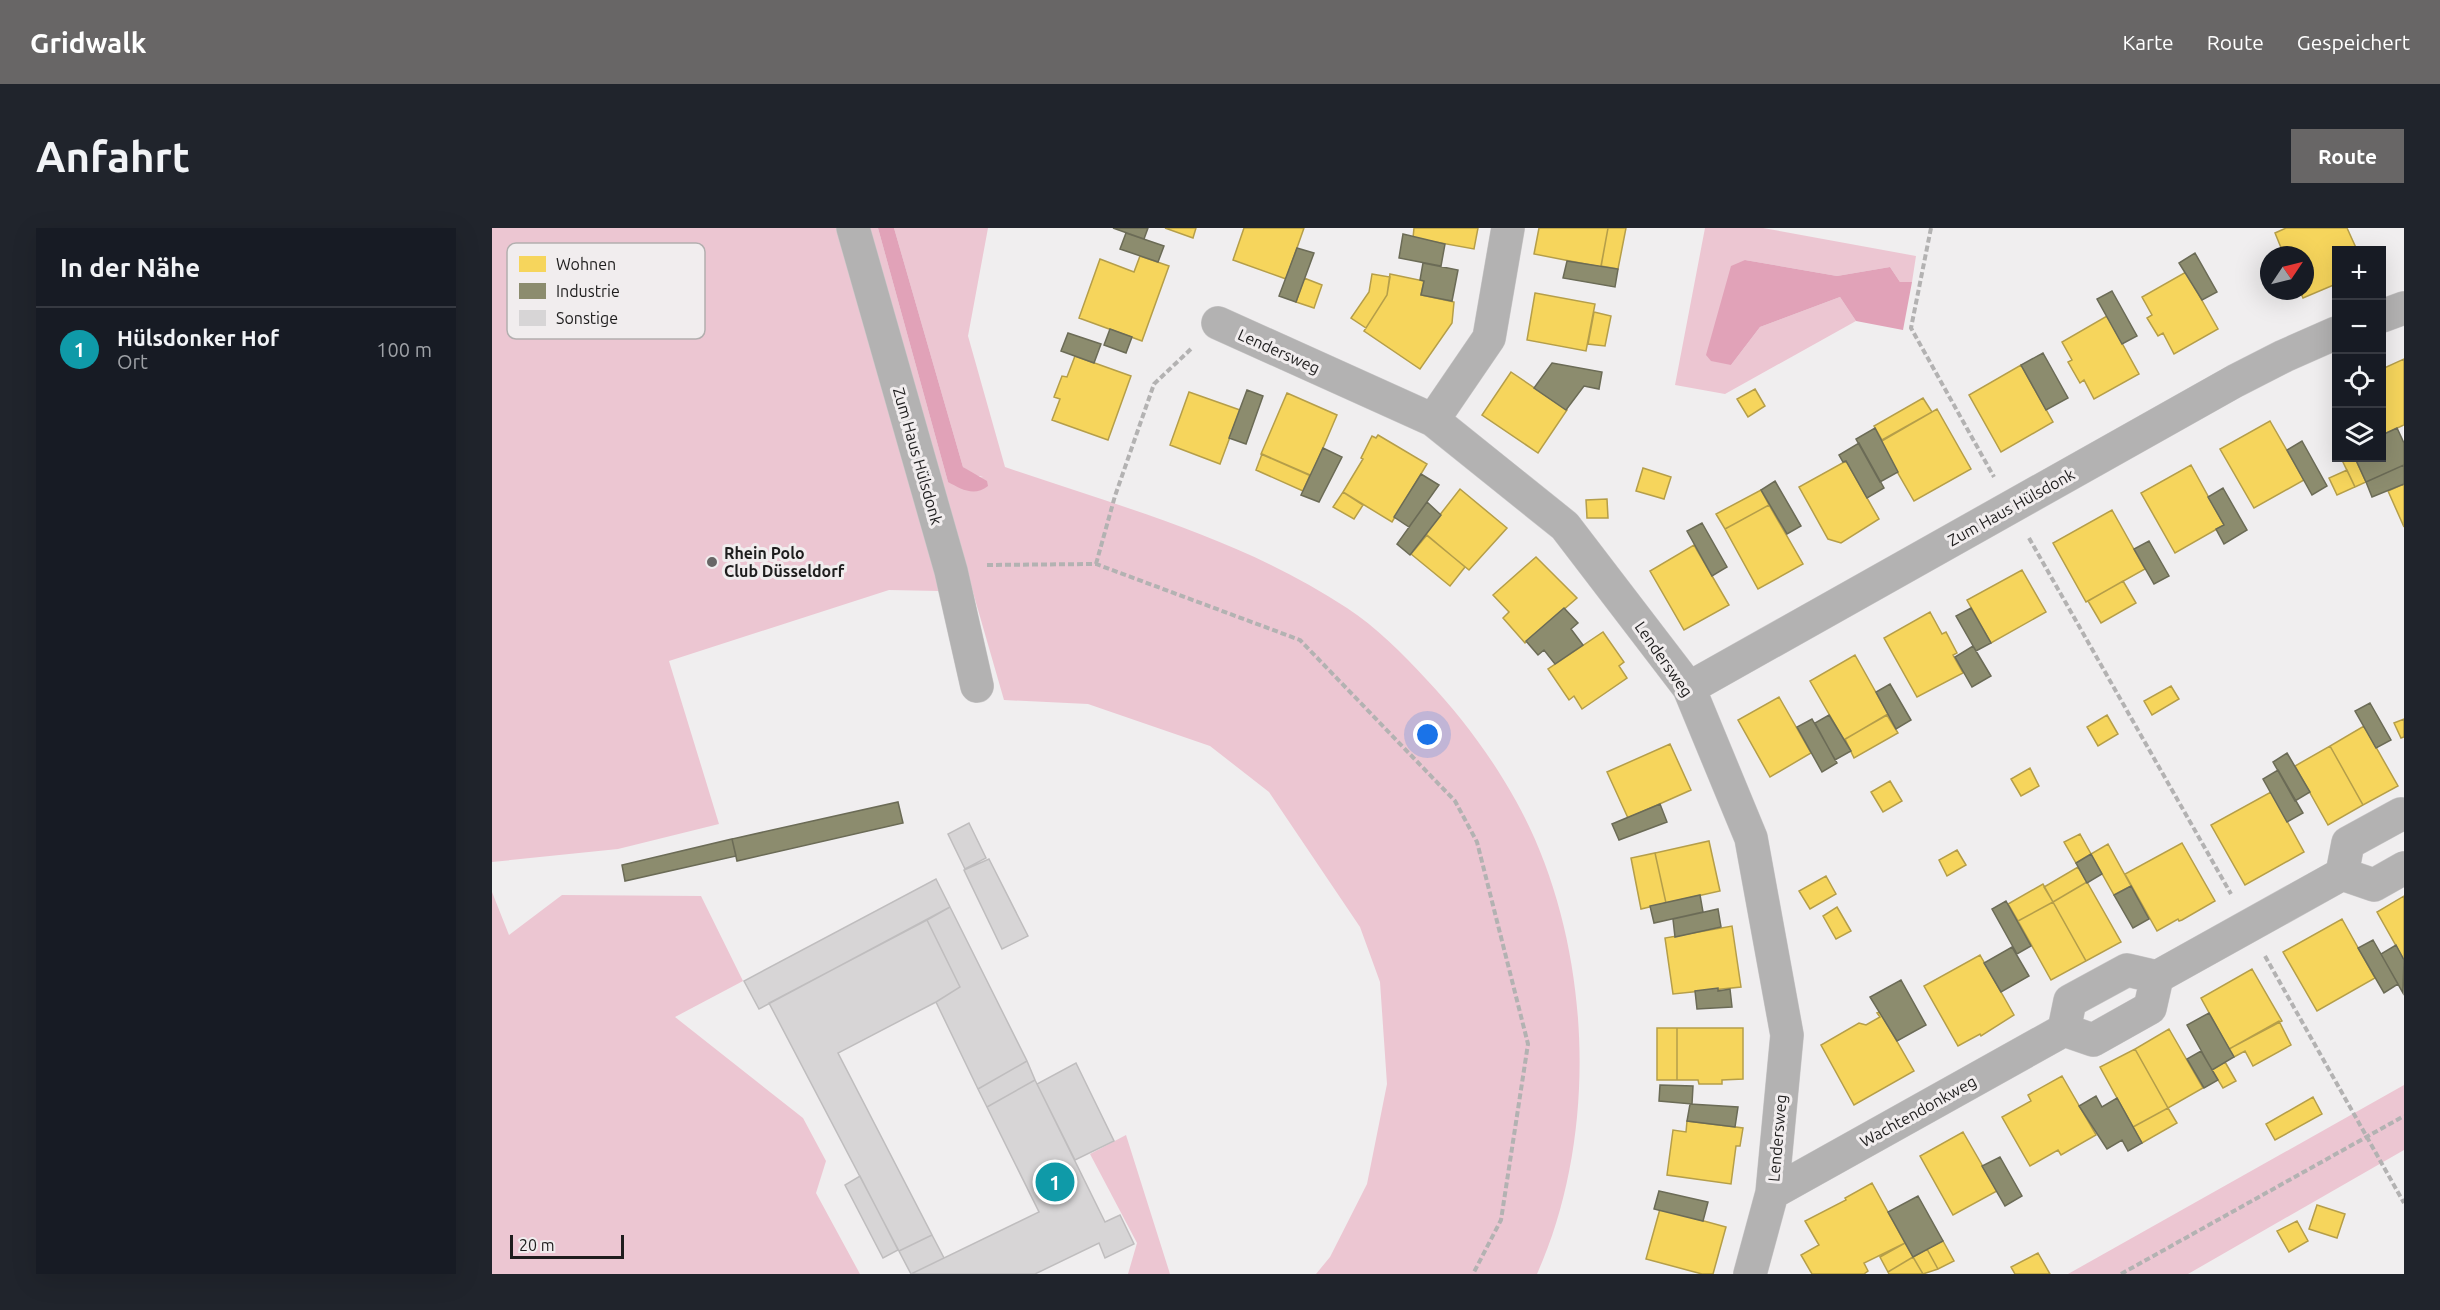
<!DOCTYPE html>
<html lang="de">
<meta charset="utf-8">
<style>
body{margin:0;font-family:Ubuntu,sans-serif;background:#20242c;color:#f1f3f6}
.controls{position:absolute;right:18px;top:18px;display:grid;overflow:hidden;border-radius:0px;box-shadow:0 6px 24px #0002}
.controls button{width:54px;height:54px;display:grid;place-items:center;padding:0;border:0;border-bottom:2px solid #363941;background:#171b24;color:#f1f3f6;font:30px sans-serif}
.compass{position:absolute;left:1768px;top:18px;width:54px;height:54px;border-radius:50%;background:#171b24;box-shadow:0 6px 24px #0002;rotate:55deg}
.scale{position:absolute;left:18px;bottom:15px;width:114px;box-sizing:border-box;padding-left:6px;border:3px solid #1e1d1d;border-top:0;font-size:16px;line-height:21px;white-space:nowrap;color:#1e1d1d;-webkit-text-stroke:4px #f1edee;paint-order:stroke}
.you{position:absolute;left:936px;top:507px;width:21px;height:21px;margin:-15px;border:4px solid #fff;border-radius:50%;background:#1a73e8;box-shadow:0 0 0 9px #1a73e833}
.badge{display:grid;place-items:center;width:39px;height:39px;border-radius:50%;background:#686666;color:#fff;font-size:20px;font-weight:700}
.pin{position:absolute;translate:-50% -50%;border:3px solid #fff;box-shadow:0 2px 6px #0006}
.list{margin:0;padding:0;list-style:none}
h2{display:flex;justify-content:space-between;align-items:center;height:78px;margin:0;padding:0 24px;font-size:26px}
h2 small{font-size:20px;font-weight:400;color:#9ea1a6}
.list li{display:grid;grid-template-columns:39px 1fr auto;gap:18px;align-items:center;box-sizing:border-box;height:84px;padding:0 24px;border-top:2px solid #363941}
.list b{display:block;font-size:22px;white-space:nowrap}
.list p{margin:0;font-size:20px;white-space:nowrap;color:#9ea1a6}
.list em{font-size:20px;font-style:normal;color:#9ea1a6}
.icon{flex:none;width:33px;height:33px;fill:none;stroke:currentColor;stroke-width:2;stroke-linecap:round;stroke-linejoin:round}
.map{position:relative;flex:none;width:1912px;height:1046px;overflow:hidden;border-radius:0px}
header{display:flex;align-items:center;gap:36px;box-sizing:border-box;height:84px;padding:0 30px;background:#686666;color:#fff}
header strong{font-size:28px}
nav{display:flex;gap:33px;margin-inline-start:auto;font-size:21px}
.intro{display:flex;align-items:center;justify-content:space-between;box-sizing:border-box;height:144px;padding:0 36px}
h1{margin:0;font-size:42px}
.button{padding:15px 27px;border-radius:0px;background:#686666;color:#fff;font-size:21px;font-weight:700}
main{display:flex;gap:36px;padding:0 36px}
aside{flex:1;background:#171b24;border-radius:0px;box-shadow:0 6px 24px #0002}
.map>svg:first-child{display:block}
.green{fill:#ecc6d2}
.water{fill:#e1a2b8}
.homes{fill:#f6d55c;stroke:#b59e49;stroke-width:1.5}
.industry{fill:#8c8c6e;stroke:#6b6b56;stroke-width:1.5}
.building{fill:#d7d5d6;stroke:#bfbdbe;stroke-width:1.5}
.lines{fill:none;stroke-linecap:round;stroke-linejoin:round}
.minor-casing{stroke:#cac8c9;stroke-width:34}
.path{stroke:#b3b2b2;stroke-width:4;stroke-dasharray:6 3;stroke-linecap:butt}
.minor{stroke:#b3b2b2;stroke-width:33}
.poi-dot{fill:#686666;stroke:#f1edee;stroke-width:2}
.labels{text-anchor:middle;stroke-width:6;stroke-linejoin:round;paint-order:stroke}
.street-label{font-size:16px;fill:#1e1d1d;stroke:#f1edee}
.poi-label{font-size:16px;font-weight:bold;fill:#1e1d1d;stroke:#f1edee;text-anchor:start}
.key{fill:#f1edee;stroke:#b2afaf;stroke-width:1.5}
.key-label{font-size:16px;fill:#1e1d1d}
</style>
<header>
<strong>Gridwalk</strong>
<nav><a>Karte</a><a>Route</a><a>Gespeichert</a></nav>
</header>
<div class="intro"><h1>Anfahrt</h1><a class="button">Route</a></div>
<main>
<aside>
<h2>In der Nähe<small></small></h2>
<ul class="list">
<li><span class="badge" style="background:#0f9aa8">1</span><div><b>Hülsdonker Hof</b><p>Ort</p></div><em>100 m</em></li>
</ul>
</aside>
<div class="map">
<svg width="1912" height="1046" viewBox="0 0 1912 1046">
<rect width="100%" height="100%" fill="#f0eeef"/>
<path class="green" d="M 0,0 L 346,0 L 448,363 L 397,362 L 177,433 L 227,596 L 126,621 L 0,634 Z
M 376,0 L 386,0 L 456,254 L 491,249 L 482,247 L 471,239 L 402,0 L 496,0 L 476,108 L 513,239 C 629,279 751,311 855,380 C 884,399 911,426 934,451 C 969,488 999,528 1024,573 C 1100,710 1109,903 1045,1046 L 824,1046 L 838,1029 L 875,956 L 895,856 L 888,754 L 868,699 L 777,564 L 718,518 L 596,476 L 512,472 Z
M 1213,0 L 1271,0 L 1424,28 L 1420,54 L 1408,54 L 1398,39 L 1345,48 L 1253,32 L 1239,137 L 1268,99 L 1348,69 L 1364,93 L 1233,166 L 1183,157 Z
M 0,664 L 17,707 L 70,667 L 209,668 L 251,753 L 183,789 L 311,890 L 334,933 L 324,965 L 368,1046 L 0,1046 Z
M 1912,857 L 1912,922 L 1696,1046 L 1576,1046 Z
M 634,907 L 678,1046 L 636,1046 L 645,1015 L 598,926 Z"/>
<path class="water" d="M 386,0 L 402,0 L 471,239 L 495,253 L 496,258 C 482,269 469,261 456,254 Z
M 1253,32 L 1345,48 L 1398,39 L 1408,54 L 1420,54 L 1411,102 L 1364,93 L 1348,69 L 1268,99 L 1239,137 L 1219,133 L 1214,127 L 1239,38 Z"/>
<path class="homes" d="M 673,0 L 704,0 L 701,10 Z
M 752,0 L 812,0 L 794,51 L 741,32 Z
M 922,0 L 986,0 L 982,21 L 921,10 Z
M 1047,0 L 1116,0 L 1109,39 L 1042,26 Z
M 1116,0 L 1134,0 L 1126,41 L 1109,38 Z
M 1794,0 L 1855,0 L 1865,22 L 1844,22 L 1844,56 L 1811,70 L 1808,63 L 1813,63 L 1813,27 L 1792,27 L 1783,5 Z
M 648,28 L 677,38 L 650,113 L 587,90 L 608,31 L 642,44 Z
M 1694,44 L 1726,101 L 1682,126 L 1671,105 L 1666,108 L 1655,90 L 1660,87 L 1650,69 Z
M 880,46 L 898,49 L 895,67 L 874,100 L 859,90 L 877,64 Z
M 898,46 L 932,53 L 929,67 L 962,74 L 960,95 L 928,141 L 872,103 L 895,67 Z
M 812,50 L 830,57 L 822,80 L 804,74 Z
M 1043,65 L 1103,76 L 1094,123 L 1035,112 Z
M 1102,84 L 1119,88 L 1113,118 L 1096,116 Z
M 1615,88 L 1647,146 L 1602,171 L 1592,152 L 1588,155 L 1576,134 L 1580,132 L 1570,114 Z
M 583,128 L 639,148 L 616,212 L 560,192 L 568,171 L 562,169 L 570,148 L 575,149 Z
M 1912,131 L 1912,197 L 1890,207 L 1890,141 Z
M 1529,137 L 1561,194 L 1509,224 L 1477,167 Z
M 1019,144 L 1075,182 L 1046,225 L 990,187 Z
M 1263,161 L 1273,178 L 1256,189 L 1245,171 Z
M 697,164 L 748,182 L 728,236 L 678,217 Z
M 795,165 L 845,187 L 819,248 L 769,226 Z
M 1431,170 L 1440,184 L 1390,212 L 1382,198 Z
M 1445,181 L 1479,241 L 1422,273 L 1388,214 Z
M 1778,193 L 1812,252 L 1762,280 L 1728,221 Z
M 886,207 L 935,236 L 900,294 L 851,264 L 871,231 L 869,230 L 880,208 L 884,210 Z
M 770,226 L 818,247 L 811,263 L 764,242 Z
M 1849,230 L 1863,230 L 1874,254 L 1863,259 Z
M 1354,233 L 1387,291 L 1349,315 L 1336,311 L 1307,259 Z
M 1699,237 L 1732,297 L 1683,325 L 1649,265 Z
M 1151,240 L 1179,249 L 1172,271 L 1144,263 Z
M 1855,242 L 1863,259 L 1845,267 L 1837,250 Z
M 1912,256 L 1912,299 L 1896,263 Z
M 968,261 L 1015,300 L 977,342 L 933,306 Z
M 1269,262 L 1277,277 L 1233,301 L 1224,286 Z
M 851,264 L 871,277 L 862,291 L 841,279 Z
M 1115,271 L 1116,290 L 1095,290 L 1094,272 Z
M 1277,277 L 1311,336 L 1266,361 L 1233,301 Z
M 1620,282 L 1653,341 L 1594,374 L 1561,315 Z
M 935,307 L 973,339 L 958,358 L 919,326 Z
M 1202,317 L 1237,377 L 1192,402 L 1158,343 Z
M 1044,329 L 1085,370 L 1033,415 L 1011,390 L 1017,384 L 1001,367 Z
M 1530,342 L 1554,384 L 1499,415 L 1475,372 Z
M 1631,353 L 1644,375 L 1609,395 L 1596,373 Z
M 1438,384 L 1450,406 L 1454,404 L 1465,425 L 1461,427 L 1471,445 L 1425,469 L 1392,410 Z
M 1111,404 L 1132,434 L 1127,438 L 1135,450 L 1090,481 L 1082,468 L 1077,472 L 1056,441 Z
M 1363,427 L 1396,486 L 1352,512 L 1318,453 Z
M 1679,458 L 1687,471 L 1660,487 L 1652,473 Z
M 1287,469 L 1319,525 L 1278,549 L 1246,492 Z
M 1395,487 L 1406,505 L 1362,530 L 1353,511 Z
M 1615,487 L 1626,506 L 1606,518 L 1595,499 Z
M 1912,491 L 1912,509 L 1909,510 L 1902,495 Z
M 1872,498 L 1906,558 L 1871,577 L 1838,518 Z
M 1178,516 L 1199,562 L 1136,590 L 1115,544 Z
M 1838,518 L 1871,577 L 1836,597 L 1803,538 Z
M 1538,540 L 1547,558 L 1529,568 L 1519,551 Z
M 1398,553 L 1410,573 L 1391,584 L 1379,564 Z
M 1779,564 L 1812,624 L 1753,657 L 1719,597 Z
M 1588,606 L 1599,626 L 1584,635 L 1572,614 Z
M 1217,613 L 1228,663 L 1174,675 L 1163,625 Z
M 1690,615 L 1723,673 L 1690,692 L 1687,693 L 1686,691 L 1665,703 L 1633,646 Z
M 1616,616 L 1639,658 L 1622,667 L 1599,626 Z
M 1465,622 L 1474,637 L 1455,648 L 1447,632 Z
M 1163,625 L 1174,675 L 1149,681 L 1139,630 Z
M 1586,639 L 1595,654 L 1561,674 L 1552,659 Z
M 1334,648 L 1344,666 L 1318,681 L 1307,663 Z
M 1595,654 L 1629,714 L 1594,733 L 1561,674 Z
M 1551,656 L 1561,674 L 1526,693 L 1516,676 Z
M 1912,668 L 1912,732 L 1885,684 Z
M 1561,674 L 1594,733 L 1559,752 L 1526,693 Z
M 1345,679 L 1359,703 L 1344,711 L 1331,688 Z
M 1850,691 L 1883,750 L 1825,783 L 1791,724 Z
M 1240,698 L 1249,759 L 1181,766 L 1173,710 Z
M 1488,727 L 1522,787 L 1489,808 L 1488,806 L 1466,818 L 1432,758 Z
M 1760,741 L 1790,793 L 1737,821 L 1709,770 Z
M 1388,784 L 1422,843 L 1362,877 L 1329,817 L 1367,795 L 1374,797 L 1388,789 L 1385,785 Z
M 1787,793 L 1799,817 L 1761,838 L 1753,823 L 1742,829 L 1737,821 Z
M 1165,800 L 1185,800 L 1185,852 L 1165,852 Z
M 1185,800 L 1251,800 L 1251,851 L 1230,852 L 1230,856 L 1207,856 L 1206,852 L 1185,852 Z
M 1677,801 L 1711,860 L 1676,880 L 1643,821 Z
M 1643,821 L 1676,880 L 1641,899 L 1608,839 Z
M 1733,834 L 1744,853 L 1731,860 L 1720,842 Z
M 1570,848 L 1604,907 L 1569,927 L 1566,922 L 1538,938 L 1510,889 L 1539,873 L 1536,867 Z
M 1821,869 L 1830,886 L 1783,912 L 1774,896 Z
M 1676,880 L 1685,895 L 1650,915 L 1641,899 Z
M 1195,893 L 1251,900 L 1248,918 L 1244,918 L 1239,956 L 1175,947 L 1181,902 L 1194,904 Z
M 1471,904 L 1505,963 L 1461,987 L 1428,928 Z
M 1380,955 L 1413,1015 L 1372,1035 L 1376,1043 L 1372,1046 L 1320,1046 L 1309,1027 L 1327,1017 L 1313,993 L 1354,972 L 1353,970 Z
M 1825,977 L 1853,986 L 1845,1010 L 1817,1001 Z
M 1168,981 L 1234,999 L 1221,1046 L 1210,1046 L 1154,1031 Z
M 1805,993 L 1816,1013 L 1797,1024 L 1785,1003 Z
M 1451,1013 L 1462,1033 L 1446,1041 L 1435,1021 Z
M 1413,1015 L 1421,1029 L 1396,1044 L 1388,1029 Z
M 1435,1021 L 1446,1041 L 1431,1046 L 1421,1029 Z
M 1546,1025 L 1558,1046 L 1523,1046 L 1519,1039 Z
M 1421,1029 L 1431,1046 L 1397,1046 L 1396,1044 Z"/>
<path class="industry" d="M 621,0 L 656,0 L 652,11 Z
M 634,5 L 672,18 L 666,34 L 628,21 Z
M 911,6 L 953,16 L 949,38 L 907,30 Z
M 805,20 L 822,25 L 804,74 L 787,68 Z
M 1703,25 L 1725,64 L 1710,72 L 1687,35 Z
M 1075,33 L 1126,41 L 1123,59 L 1071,50 Z
M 931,35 L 966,42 L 960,73 L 929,67 L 932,53 L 928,52 Z
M 1620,63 L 1645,108 L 1630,116 L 1605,71 Z
M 618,101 L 640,109 L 634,125 L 612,117 Z
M 576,105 L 609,116 L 602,135 L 569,123 Z
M 1551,125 L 1576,170 L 1554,182 L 1529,137 Z
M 1060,135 L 1110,144 L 1107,161 L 1092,158 L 1074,182 L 1042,160 Z
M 755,162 L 771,168 L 754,216 L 737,210 Z
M 1383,200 L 1406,244 L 1388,254 L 1364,211 Z
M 1905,200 L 1912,215 L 1912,237 L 1874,254 L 1863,230 L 1890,230 L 1890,207 Z
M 1810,213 L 1835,258 L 1820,267 L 1795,222 Z
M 1367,215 L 1392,260 L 1375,270 L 1354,233 L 1351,234 L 1347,227 Z
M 831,220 L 850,229 L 827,274 L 809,267 Z
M 1912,237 L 1912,256 L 1880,269 L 1874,254 Z
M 929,246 L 947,257 L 917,299 L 902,289 Z
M 1283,253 L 1309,298 L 1295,306 L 1269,262 Z
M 1731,260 L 1755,302 L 1732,316 L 1724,301 L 1732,297 L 1716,269 Z
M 935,274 L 949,287 L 918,327 L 905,316 Z
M 1210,295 L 1235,339 L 1220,348 L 1195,303 Z
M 1657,313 L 1677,348 L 1662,356 L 1642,321 Z
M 1072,380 L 1086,395 L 1079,401 L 1091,417 L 1063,436 L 1052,422 L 1046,427 L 1034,413 Z
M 1479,380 L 1499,415 L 1484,423 L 1464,388 Z
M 1481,418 L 1499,448 L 1480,459 L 1463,429 Z
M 1398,456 L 1419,492 L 1404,501 L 1384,464 Z
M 1878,475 L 1899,512 L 1884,520 L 1863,483 Z
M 1337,487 L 1359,523 L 1343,532 L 1323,495 Z
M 1320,491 L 1345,535 L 1330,544 L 1305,499 Z
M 1795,525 L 1818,564 L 1803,573 L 1781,534 Z
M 1786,542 L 1811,585 L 1795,594 L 1771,551 Z
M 406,574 L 411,595 L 245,633 L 240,611 Z
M 1168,576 L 1175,594 L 1127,612 L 1120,596 Z
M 240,611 L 244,628 L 133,653 L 130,637 Z
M 1599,626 L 1610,646 L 1595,655 L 1584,635 Z
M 1639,658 L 1657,691 L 1641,700 L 1622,667 Z
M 1208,667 L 1211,684 L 1162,695 L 1158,678 Z
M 1514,673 L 1539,718 L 1525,726 L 1500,681 Z
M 1226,681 L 1229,699 L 1183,709 L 1181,691 Z
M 1881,712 L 1906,756 L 1892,765 L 1866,720 Z
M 1904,717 L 1912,732 L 1911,765 L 1889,726 Z
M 1520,719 L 1537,748 L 1509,764 L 1492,735 Z
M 1409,752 L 1434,797 L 1405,813 L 1378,769 Z
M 1226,760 L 1226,763 L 1238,761 L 1240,779 L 1205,781 L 1203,763 Z
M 1717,785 L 1742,829 L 1720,842 L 1695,797 Z
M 1709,823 L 1726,852 L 1712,860 L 1695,831 Z
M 1168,857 L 1201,858 L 1200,876 L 1167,873 Z
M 1604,868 L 1610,879 L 1625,870 L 1650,915 L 1636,923 L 1630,912 L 1615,921 L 1587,878 Z
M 1198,876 L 1246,879 L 1243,899 L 1195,893 Z
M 1508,929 L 1530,968 L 1513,978 L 1490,938 Z
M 1167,963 L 1216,974 L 1211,993 L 1162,981 Z
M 1426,968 L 1451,1013 L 1421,1029 L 1396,984 Z"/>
<path class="building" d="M 477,595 L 494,630 L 473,641 L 456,606 Z
M 497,631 L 536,708 L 510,721 L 472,642 Z
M 444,651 L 458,679 L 267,781 L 252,753 Z
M 458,679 L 535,833 L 486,861 L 444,774 L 468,759 L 435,692 Z
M 435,692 L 468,759 L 444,774 L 346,825 L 440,1007 L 407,1023 L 277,775 Z
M 535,833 L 543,852 L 495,879 L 486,861 Z
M 584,835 L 622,913 L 583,932 L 545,856 Z
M 543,852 L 613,994 L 628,987 L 642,1016 L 613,1030 L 607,1015 L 543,1046 L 419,1046 L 547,984 L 495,879 Z
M 368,948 L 406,1022 L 391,1030 L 353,957 Z
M 440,1007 L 452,1030 L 419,1046 L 407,1023 Z"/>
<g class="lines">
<g class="minor-casing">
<path id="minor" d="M 361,0 L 459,343 L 485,458
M 1890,88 L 1912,80
M 726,95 L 941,192 L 1073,298 L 1197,460 L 1259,610 L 1295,807 L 1280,965 L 1258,1046
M 941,192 L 997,110 L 1016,0
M 1197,460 L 1743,153 L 1792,128 L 1844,105
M 1850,646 L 1882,657 L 1912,640
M 1572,802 L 1601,812 L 1658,780 L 1665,749
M 1280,965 L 1572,802 L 1578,773 L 1635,742 L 1665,749 L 1850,646 L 1856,615 L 1909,586 L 1912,587"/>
</g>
<path class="path" d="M 1439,0 L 1419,100 L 1502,249
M 1537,310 L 1739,666
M 604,336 L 623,268 L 662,156 L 700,120
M 495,337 L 604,336 L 808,412 L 963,573 L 985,614 L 1036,816 L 1009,992 L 981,1046
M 1773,728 L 1912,975
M 1629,1046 L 1912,888"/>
<use href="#minor" class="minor"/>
</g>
<circle class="poi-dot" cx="220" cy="334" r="6"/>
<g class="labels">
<g class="street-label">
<text transform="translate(787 123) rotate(24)" y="6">Lendersweg</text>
<text transform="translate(426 228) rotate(74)" y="6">Zum Haus Hülsdonk</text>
<text transform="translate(1519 279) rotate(-29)" y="6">Zum Haus Hülsdonk</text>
<text transform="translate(1172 431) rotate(55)" y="6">Lendersweg</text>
<text transform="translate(1426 883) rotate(-29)" y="6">Wachtendonkweg</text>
<text transform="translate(1285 910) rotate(-85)" y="6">Lendersweg</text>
</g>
<g class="poi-label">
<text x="232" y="331">Rhein Polo<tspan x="232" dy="18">Club Düsseldorf</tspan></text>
</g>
</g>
<rect x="15" y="15" width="198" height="96" rx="9" class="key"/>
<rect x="27" y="28" width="27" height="16" fill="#f6d55c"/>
<rect x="27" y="55" width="27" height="16" fill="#8c8c6e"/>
<rect x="27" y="82" width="27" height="16" fill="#d7d5d6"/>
<g class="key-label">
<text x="64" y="42">Wohnen</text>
<text x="64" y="69">Industrie</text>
<text x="64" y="96">Sonstige</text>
</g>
</svg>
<div class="controls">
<button>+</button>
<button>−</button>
<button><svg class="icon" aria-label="locate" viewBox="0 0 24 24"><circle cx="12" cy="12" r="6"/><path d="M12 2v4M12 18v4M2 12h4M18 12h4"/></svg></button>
<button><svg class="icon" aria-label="layers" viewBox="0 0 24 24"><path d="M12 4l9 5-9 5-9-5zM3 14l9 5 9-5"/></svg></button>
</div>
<svg class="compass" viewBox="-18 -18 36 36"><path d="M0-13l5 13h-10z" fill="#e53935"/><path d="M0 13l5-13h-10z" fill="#9ea1a6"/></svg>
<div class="scale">20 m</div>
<div class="you"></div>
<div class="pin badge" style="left:563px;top:954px;background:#0f9aa8">1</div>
</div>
</main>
